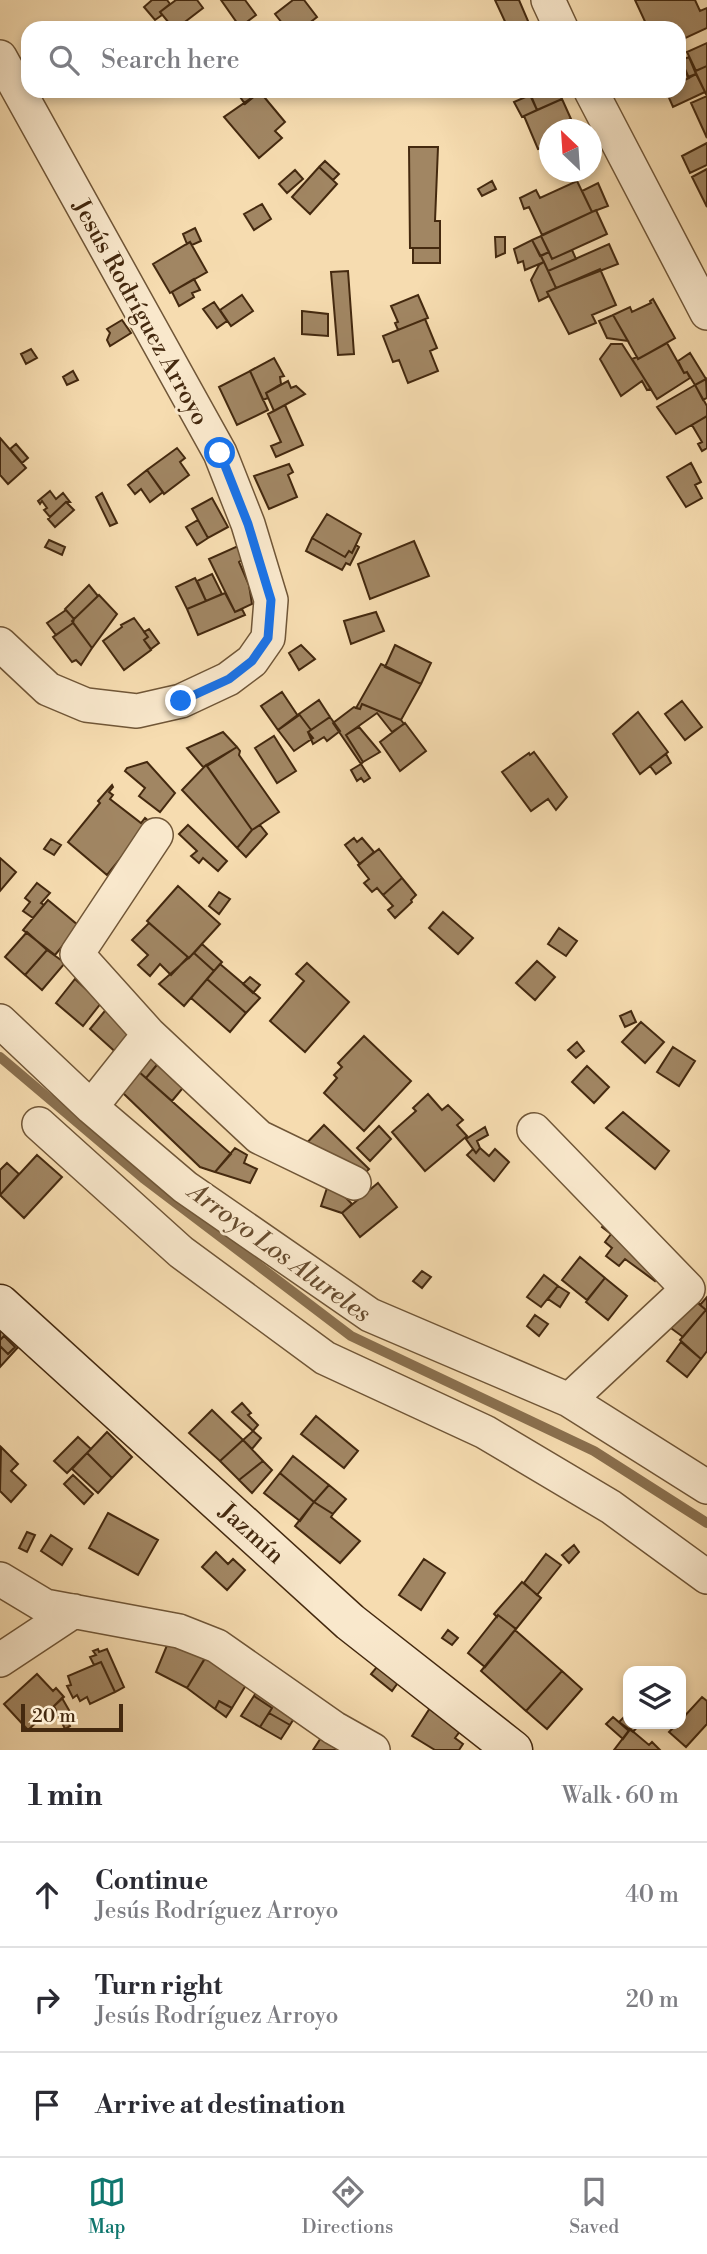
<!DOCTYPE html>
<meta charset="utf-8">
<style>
body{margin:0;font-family:"Libre Bodoni",serif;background:#f2f2f3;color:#2b2b33}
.controls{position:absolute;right:21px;bottom:21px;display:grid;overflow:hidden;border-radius:14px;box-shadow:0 4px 10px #0003}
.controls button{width:63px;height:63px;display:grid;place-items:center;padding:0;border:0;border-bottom:2px solid #e1e1e2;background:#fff;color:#2b2b33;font:35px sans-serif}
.compass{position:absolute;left:539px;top:119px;width:63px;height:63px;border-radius:50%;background:#fff;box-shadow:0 4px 10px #0003;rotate:335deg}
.scale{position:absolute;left:21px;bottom:18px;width:102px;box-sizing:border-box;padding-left:7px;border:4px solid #44290f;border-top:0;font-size:19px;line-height:24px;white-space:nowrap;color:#44290f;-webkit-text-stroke:5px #f9e8cc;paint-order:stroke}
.stop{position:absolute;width:21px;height:21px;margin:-16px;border:5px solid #1a73e8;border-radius:50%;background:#fff}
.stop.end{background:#1a73e8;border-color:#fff;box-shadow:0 2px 7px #0008}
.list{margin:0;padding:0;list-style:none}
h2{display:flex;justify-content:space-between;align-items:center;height:91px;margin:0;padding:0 28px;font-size:30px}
h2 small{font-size:23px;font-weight:400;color:#7c7c81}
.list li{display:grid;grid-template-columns:46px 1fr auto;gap:21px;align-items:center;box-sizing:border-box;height:105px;padding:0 28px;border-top:2px solid #e1e1e2}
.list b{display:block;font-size:26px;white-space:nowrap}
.list p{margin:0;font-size:23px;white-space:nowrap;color:#7c7c81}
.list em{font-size:23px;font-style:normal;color:#7c7c81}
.icon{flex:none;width:38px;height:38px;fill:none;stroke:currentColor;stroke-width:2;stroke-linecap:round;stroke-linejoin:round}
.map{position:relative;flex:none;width:707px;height:1750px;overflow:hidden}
.search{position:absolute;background:#fff;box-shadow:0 4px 10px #0003;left:21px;right:21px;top:21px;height:77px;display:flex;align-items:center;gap:18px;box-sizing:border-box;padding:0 24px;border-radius:21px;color:#7c7c81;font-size:26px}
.sheet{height:406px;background:#fff}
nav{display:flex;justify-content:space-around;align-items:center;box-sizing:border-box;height:98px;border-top:2px solid #e1e1e2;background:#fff;font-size:19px;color:#7c7c81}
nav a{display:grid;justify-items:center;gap:4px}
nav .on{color:#0f766e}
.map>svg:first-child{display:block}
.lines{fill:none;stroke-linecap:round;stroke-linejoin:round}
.stream{stroke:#8a704f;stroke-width:10}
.building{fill:#a18663;stroke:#44290f;stroke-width:2}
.minor-casing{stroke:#705637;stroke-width:36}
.secondary-casing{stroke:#44290f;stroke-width:41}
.minor{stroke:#f9e8cc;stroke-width:33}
.secondary{stroke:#f9e8cc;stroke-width:38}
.route{stroke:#1a73e8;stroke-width:9}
.labels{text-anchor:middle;stroke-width:6;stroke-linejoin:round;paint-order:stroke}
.street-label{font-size:24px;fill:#44290f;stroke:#f9e8cc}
.water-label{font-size:26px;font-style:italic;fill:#674c2f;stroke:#f9e8cc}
</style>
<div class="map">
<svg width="707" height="1750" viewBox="0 0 707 1750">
<rect width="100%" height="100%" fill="#f6dcb0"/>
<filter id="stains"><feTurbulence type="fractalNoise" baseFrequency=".00286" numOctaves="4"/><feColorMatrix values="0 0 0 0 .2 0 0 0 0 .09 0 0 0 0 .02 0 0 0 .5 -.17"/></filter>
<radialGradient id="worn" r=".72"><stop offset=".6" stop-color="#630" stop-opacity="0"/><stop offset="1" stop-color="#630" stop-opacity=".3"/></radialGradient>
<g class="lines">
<path class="stream" d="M 0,1057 L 143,1178 L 351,1336 L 594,1451 L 707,1523"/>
</g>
<path class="building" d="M 152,0 L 167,0 L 170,4 L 160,12 L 162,15 L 155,20 L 144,7 Z
M 176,0 L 197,0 L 203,8 L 177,28 L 173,28 L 160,12 Z
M 221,0 L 245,0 L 256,15 L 240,27 Z
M 293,0 L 304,0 L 317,17 L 303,28 L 286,28 L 275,14 Z
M 495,0 L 519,0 L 531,28 L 508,28 Z
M 635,0 L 695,0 L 700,11 L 707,8 L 707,28 L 679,41 L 679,28 L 648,28 Z
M 707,43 L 707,66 L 696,71 L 687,52 Z
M 689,57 L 696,74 L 688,77 L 681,60 Z
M 681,60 L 689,78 L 679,83 L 679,61 Z
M 707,66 L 707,96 L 695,71 Z
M 696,74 L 705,92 L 673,107 L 666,91 L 679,91 L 679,83 Z
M 236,91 L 261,91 L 245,104 Z
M 529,91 L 558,91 L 562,99 L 537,110 Z
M 260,92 L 285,122 L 275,131 L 282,138 L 259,158 L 224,117 Z
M 530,95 L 537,110 L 522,117 L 514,102 Z
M 707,96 L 707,138 L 691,103 Z
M 562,99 L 571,119 L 565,121 L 569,130 L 550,130 L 550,157 L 545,147 L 538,149 L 524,116 Z
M 707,143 L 707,165 L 690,173 L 682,156 Z
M 409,147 L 438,147 L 435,221 L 440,221 L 440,248 L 410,248 Z
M 325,161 L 339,174 L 333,180 L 319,167 Z
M 319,167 L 337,184 L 310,214 L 292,197 Z
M 707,169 L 707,207 L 692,177 Z
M 295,170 L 303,179 L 287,193 L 279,184 Z
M 492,181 L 496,189 L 482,196 L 478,189 Z
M 577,181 L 592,212 L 542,235 L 529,207 L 524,209 L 520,198 L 536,190 L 540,198 Z
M 598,183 L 608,206 L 592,212 L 582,191 Z
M 262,204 L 271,219 L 254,230 L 244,214 Z
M 596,210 L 607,234 L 552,259 L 541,236 Z
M 195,228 L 201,241 L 192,245 L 190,242 L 187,244 L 183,234 Z
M 541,236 L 549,252 L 540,256 L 532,240 Z
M 495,237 L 505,237 L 505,253 L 496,257 Z
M 532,240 L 544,262 L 525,270 L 523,261 L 518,263 L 514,249 Z
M 190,242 L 207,272 L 170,293 L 153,264 Z
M 609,244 L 618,264 L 556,288 L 548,271 Z
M 413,248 L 440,248 L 440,263 L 413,263 Z
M 572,250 L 576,259 L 548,271 L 541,256 L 549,252 L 552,259 Z
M 544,262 L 556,288 L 547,292 L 549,296 L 539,301 L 531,280 L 539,265 Z
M 600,269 L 616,305 L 592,315 L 596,323 L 569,334 L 547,292 Z
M 348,271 L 354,354 L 338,355 L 331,272 Z
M 194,279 L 200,290 L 192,293 L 194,297 L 179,306 L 172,292 Z
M 242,295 L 253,311 L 231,326 L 220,310 Z
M 418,295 L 428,318 L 398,330 L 395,323 L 398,322 L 391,306 Z
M 653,299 L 675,338 L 638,359 L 613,315 L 630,307 L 632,312 L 651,303 L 650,301 Z
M 214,302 L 227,321 L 217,328 L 203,309 Z
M 302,311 L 328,314 L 328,336 L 302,334 Z
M 613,315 L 628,341 L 607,338 L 599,321 Z
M 425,319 L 437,348 L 430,351 L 438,371 L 408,383 L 399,360 L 393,362 L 383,336 Z
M 122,320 L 131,333 L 110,346 L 107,340 L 110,333 L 107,329 Z
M 667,343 L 684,373 L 687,372 L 690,378 L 657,399 L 632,359 L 637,357 L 638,359 Z
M 611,344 L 622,344 L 651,389 L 647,390 L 642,381 L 621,396 L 600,359 Z
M 31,349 L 37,358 L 26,364 L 21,354 Z
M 690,353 L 706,379 L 695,385 L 687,372 L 684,373 L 678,361 Z
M 274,358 L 284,376 L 280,377 L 281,384 L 266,393 L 268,398 L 263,400 L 250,371 Z
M 73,371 L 78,380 L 67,385 L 63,377 Z
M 250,371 L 268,410 L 237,425 L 219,387 Z
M 706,379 L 707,398 L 703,400 L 695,385 Z
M 288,381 L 291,388 L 296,386 L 305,394 L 274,411 L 266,393 Z
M 695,385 L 707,406 L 707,416 L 676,434 L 657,407 Z
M 285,405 L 303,445 L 276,457 L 271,446 L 281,442 L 268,414 Z
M 707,416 L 707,448 L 702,451 L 698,444 L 702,442 L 692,425 Z
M 0,438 L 26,468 L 8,484 L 0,475 Z
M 16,444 L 28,458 L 22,463 L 10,449 Z
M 177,448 L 185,458 L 180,462 L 189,475 L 164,494 L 147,470 Z
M 691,463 L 701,482 L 695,485 L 702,498 L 686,507 L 667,477 Z
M 289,464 L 293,472 L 288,475 L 297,497 L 269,509 L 254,476 Z
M 147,470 L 163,492 L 150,502 L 141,489 L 135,494 L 128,485 Z
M 50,491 L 56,499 L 63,493 L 70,502 L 66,502 L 50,517 L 44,510 L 47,508 L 42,501 L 40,504 L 38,501 Z
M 102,493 L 117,523 L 110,526 L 96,497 Z
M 212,498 L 228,527 L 208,538 L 192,509 Z
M 66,502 L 74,510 L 55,527 L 48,519 Z
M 327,514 L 361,534 L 352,553 L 349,551 L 345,557 L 312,538 Z
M 198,520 L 208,538 L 197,545 L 186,527 Z
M 312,538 L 345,557 L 349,551 L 352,553 L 356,545 L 359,547 L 350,565 L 346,563 L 342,570 L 306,551 Z
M 49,540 L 65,547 L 62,555 L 45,547 Z
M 414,541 L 429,576 L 370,599 L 358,564 Z
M 238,546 L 243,559 L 239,562 L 249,585 L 252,604 L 235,612 L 209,559 Z
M 212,574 L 222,594 L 206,601 L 197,581 Z
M 195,578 L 206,601 L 187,609 L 176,587 Z
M 89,585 L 98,596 L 74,619 L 65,609 Z
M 225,593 L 235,612 L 242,609 L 245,615 L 198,635 L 187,609 Z
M 99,595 L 117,614 L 92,648 L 72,621 Z
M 66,610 L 74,619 L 73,623 L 56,635 L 47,623 Z
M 376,612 L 384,631 L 351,644 L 344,621 Z
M 134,618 L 148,637 L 144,640 L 151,650 L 124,670 L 103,641 L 122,627 L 121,625 Z
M 73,623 L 92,648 L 81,665 L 76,660 L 72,662 L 53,637 Z
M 149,629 L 159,643 L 151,649 L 144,640 L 148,637 L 144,632 Z
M 301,645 L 315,659 L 299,670 L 289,653 Z
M 395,645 L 431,663 L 421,684 L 385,667 Z
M 381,664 L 421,684 L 401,720 L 362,704 L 360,709 L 356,708 Z
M 282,692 L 298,716 L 278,730 L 261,706 Z
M 319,700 L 330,717 L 311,730 L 299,714 Z
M 682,701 L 702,727 L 685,740 L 665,714 Z
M 362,704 L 401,720 L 404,724 L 392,732 L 377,713 L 346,735 L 363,762 L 361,764 L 333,723 L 354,707 L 360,709 Z
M 638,712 L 668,752 L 640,774 L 613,734 Z
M 299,714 L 311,730 L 308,732 L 313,738 L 294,751 L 278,730 Z
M 330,717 L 340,731 L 327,741 L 324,737 L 313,744 L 308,732 Z
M 405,723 L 426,751 L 400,771 L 380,742 Z
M 359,727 L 380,752 L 363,762 L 346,735 Z
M 223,732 L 237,747 L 203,767 L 187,748 Z
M 274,736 L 296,771 L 277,783 L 255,748 Z
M 237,747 L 240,751 L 239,755 L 279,812 L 252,830 L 207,766 Z
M 534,752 L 567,797 L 556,810 L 548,799 L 531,811 L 502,772 L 529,753 L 530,755 Z
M 666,754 L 671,763 L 656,774 L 650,766 Z
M 147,762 L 175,793 L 160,812 L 139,796 L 145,788 L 125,771 L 127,768 Z
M 361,764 L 370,778 L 364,782 L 361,778 L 357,781 L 351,770 Z
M 206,765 L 252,830 L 237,848 L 182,790 Z
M 112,785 L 113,787 L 109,792 L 113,795 L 110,799 L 141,823 L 145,818 L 150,822 L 107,875 L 68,842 L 100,803 L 98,801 Z
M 188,825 L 227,861 L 218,871 L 203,858 L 199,863 L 191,856 L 197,851 L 179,834 Z
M 260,825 L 267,834 L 246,857 L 237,848 L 252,830 Z
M 354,838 L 357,842 L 362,838 L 374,852 L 360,864 L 345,845 Z
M 51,839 L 61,845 L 54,855 L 44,849 Z
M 379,849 L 402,878 L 383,895 L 377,888 L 372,892 L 364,883 L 369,879 L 358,865 Z
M 0,858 L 16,872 L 0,891 Z
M 402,878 L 416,895 L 411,900 L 412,902 L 395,918 L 388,910 L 393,906 L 383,895 Z
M 37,883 L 50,893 L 41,903 L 44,905 L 33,918 L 23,911 L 30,902 L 25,898 Z
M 178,886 L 220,924 L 189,958 L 147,921 Z
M 219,892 L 230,899 L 219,914 L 209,906 Z
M 48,900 L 79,926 L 55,955 L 23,930 Z
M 443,912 L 473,938 L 458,954 L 429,928 Z
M 149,923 L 188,957 L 171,975 L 160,964 L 150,976 L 138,965 L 148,955 L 132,940 Z
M 559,928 L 577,941 L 566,956 L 548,944 Z
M 27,932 L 47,950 L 25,975 L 5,957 Z
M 202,944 L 222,962 L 214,971 L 194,953 Z
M 47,950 L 65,963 L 42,990 L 25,975 Z
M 194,953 L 214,971 L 184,1006 L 159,984 Z
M 537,961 L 555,977 L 535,1000 L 516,983 Z
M 307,963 L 349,1002 L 305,1052 L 270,1021 L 304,981 L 296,974 Z
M 220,964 L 260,998 L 246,1013 L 207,979 Z
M 250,977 L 260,985 L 253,993 L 243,984 Z
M 75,979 L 101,1003 L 83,1026 L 56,1003 Z
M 207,979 L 246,1013 L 230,1032 L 191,998 Z
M 109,1006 L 141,1034 L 120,1056 L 90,1029 Z
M 631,1011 L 636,1022 L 625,1027 L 620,1016 Z
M 641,1022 L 664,1042 L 645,1063 L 622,1042 Z
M 364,1036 L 411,1081 L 364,1131 L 324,1093 L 337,1078 L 334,1075 L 342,1067 L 338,1063 Z
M 577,1042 L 584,1051 L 576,1058 L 568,1050 Z
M 673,1047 L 695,1061 L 679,1086 L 657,1072 Z
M 153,1053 L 162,1059 L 146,1078 L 138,1071 Z
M 165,1055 L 192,1077 L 172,1101 L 146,1078 Z
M 587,1066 L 609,1087 L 594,1103 L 572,1082 Z
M 138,1071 L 231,1154 L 215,1172 L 200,1167 L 123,1093 Z
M 428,1094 L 442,1110 L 448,1105 L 463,1120 L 457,1125 L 467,1136 L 425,1171 L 392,1132 L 416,1111 L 413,1108 Z
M 623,1112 L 669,1151 L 655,1169 L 606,1128 Z
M 324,1125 L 369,1169 L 343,1195 L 299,1151 Z
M 379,1126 L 391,1139 L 370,1161 L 357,1148 Z
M 485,1127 L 488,1135 L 477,1141 L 480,1148 L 476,1153 L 466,1139 Z
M 235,1148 L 247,1155 L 244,1163 L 257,1169 L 250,1183 L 215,1172 Z
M 480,1148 L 489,1156 L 495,1149 L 509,1162 L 494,1181 L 467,1155 L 473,1149 L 476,1153 Z
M 37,1155 L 62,1177 L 24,1218 L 0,1195 Z
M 7,1163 L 19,1174 L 0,1195 L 0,1170 Z
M 378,1183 L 397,1207 L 360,1237 L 342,1213 Z
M 328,1185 L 341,1193 L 352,1204 L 342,1213 L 321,1206 Z
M 612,1215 L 669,1263 L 655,1281 L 625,1259 L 619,1266 L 606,1256 L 612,1248 L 605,1242 L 611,1234 L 602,1227 Z
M 580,1257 L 605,1278 L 587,1300 L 562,1280 Z
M 422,1271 L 431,1277 L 422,1288 L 413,1281 Z
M 544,1275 L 558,1286 L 541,1307 L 527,1297 Z
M 605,1278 L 627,1296 L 608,1320 L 586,1302 Z
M 558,1286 L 569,1293 L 560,1307 L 548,1299 Z
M 707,1297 L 707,1351 L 701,1359 L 680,1340 L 706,1310 L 700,1305 Z
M 692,1298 L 706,1310 L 683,1337 L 664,1323 Z
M 535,1315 L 548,1324 L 539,1336 L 527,1326 Z
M 0,1326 L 20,1345 L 0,1367 L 0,1346 L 8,1354 L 15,1347 L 4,1336 L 0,1340 Z
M 4,1336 L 15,1347 L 8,1354 L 0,1346 L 0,1340 Z
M 681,1342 L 701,1359 L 687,1377 L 667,1361 Z
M 242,1403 L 251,1413 L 248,1415 L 258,1425 L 253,1431 L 232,1412 Z
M 212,1410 L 243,1440 L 220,1461 L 189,1433 Z
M 316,1416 L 358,1451 L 344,1468 L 301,1434 Z
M 253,1431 L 261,1438 L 252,1449 L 243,1440 Z
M 107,1432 L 132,1457 L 112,1478 L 87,1453 Z
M 78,1437 L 91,1449 L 67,1473 L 54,1461 Z
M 243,1440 L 263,1461 L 239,1480 L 220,1461 Z
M 1,1447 L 18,1464 L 11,1471 L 26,1485 L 11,1502 L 0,1491 Z
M 87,1453 L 112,1478 L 98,1493 L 72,1469 Z
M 293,1456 L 329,1485 L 314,1502 L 280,1473 Z
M 263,1461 L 272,1470 L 252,1493 L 239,1480 Z
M 280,1473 L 314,1502 L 300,1521 L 264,1493 Z
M 73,1475 L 93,1494 L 84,1504 L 64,1484 Z
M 329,1485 L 346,1499 L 333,1514 L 314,1502 Z
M 314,1502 L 333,1514 L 331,1517 L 360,1541 L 340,1563 L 295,1526 Z
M 108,1513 L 158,1540 L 138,1575 L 89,1548 Z
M 27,1532 L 35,1535 L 27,1552 L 19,1548 Z
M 51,1535 L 72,1549 L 62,1565 L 41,1551 Z
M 574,1545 L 579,1552 L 569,1563 L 562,1555 Z
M 216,1552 L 228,1564 L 233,1559 L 245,1570 L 227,1590 L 202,1567 Z
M 546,1554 L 561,1565 L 537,1595 L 524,1583 Z
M 424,1559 L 445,1573 L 421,1610 L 399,1595 Z
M 522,1582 L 541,1598 L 516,1629 L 498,1615 L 497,1617 L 494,1614 Z
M 498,1615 L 516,1629 L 485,1667 L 468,1653 Z
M 448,1630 L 458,1638 L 452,1645 L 442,1638 Z
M 515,1630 L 562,1671 L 526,1711 L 481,1671 Z
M 170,1638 L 209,1652 L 187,1688 L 156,1672 Z
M 98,1649 L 99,1652 L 107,1649 L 124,1687 L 115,1692 L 101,1662 L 94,1665 L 90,1657 L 96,1655 L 93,1651 Z
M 391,1650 L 410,1666 L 392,1691 L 371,1674 Z
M 205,1658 L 251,1677 L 232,1708 L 219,1701 L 215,1709 L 187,1688 Z
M 101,1662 L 115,1692 L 90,1704 L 87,1697 L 80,1701 L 77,1695 L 73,1698 L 67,1686 L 71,1685 L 68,1676 Z
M 562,1671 L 582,1689 L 547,1729 L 526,1711 Z
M 37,1674 L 53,1691 L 56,1688 L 64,1697 L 28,1730 L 4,1704 Z
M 261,1684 L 300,1709 L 290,1725 L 269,1713 L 272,1708 L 254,1696 Z
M 254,1696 L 272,1708 L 260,1727 L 241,1716 Z
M 702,1697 L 707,1701 L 707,1724 L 686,1747 L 669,1732 L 677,1724 L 681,1724 L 681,1720 Z
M 62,1698 L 70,1712 L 65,1715 L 70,1726 L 65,1729 L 54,1706 Z
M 219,1701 L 232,1708 L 226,1717 L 215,1709 Z
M 430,1708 L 461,1730 L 455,1738 L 463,1744 L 459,1750 L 435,1750 L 412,1736 Z
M 269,1713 L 290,1725 L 281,1739 L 260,1727 Z
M 628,1713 L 628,1724 L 640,1724 L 633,1732 L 619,1722 Z
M 613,1717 L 629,1731 L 623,1739 L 606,1724 Z
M 328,1727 L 352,1750 L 313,1750 Z
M 630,1729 L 649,1745 L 652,1742 L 660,1750 L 614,1750 Z"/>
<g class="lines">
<g class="minor-casing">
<path id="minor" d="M 548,0 L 561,28
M 0,57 L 220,453 L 248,524 L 271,600 L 268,638 L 252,661 L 228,679 L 181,701 L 137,711 L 86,705 L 48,689 L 0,644
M 591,91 L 707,313
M 0,1021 L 91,1107 L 185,1187 L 370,1315 L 569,1400 L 707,1487
M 149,1034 L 259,1137 L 354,1183
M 91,1107 L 149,1034 L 77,954 L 156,835
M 39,1124 L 181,1252 L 325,1358 L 485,1432 L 611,1507 L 707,1577
M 534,1130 L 688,1289 L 569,1400
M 0,1579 L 45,1606 L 179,1631 L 217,1646 L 334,1728 L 373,1750
M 0,1660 L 74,1611"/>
</g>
<g class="secondary-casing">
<path id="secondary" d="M 0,1304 L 350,1622 L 513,1750"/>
</g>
<use href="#minor" class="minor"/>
<use href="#secondary" class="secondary"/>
</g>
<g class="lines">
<path class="route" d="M 181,701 L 229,679 L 252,661 L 268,638 L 271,600 L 248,524 L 220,453"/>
</g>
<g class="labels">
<g class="street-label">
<text transform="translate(141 312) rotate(61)" y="8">Jesús Rodríguez Arroyo</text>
<text transform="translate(252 1533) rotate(42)" y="8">Jazmín</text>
</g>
<g class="water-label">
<text transform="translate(280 1252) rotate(36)" y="9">Arroyo Los Alureles</text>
</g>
</g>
<rect width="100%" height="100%" filter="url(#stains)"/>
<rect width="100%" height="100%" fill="url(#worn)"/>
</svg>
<div class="controls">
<button><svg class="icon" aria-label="layers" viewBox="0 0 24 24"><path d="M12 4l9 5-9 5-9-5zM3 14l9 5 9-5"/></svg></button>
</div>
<svg class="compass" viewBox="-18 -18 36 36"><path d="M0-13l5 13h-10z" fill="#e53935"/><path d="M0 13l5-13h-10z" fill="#7c7c81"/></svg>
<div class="scale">20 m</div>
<div class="stop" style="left:220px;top:453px"></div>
<div class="stop end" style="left:181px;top:701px"></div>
<div class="search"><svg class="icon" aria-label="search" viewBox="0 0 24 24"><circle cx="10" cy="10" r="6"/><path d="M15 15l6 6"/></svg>Search here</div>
</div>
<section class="sheet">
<h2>1 min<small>Walk · 60 m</small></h2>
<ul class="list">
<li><svg class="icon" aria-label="ahead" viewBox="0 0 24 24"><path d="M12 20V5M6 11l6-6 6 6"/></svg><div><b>Continue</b><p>Jesús Rodríguez Arroyo</p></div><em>40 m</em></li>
<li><svg class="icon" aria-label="right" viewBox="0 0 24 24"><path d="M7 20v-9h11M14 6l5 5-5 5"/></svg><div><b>Turn right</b><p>Jesús Rodríguez Arroyo</p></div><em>20 m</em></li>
<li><svg class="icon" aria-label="arrive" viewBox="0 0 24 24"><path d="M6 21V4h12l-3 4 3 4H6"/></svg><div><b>Arrive at destination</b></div></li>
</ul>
</section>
<nav>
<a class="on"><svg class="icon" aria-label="map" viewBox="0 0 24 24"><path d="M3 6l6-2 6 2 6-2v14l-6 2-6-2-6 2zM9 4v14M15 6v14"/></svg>Map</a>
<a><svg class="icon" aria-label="directions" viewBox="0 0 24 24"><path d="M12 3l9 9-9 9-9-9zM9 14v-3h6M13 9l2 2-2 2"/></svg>Directions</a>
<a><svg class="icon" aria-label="saved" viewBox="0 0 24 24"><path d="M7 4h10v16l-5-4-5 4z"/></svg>Saved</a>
</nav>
